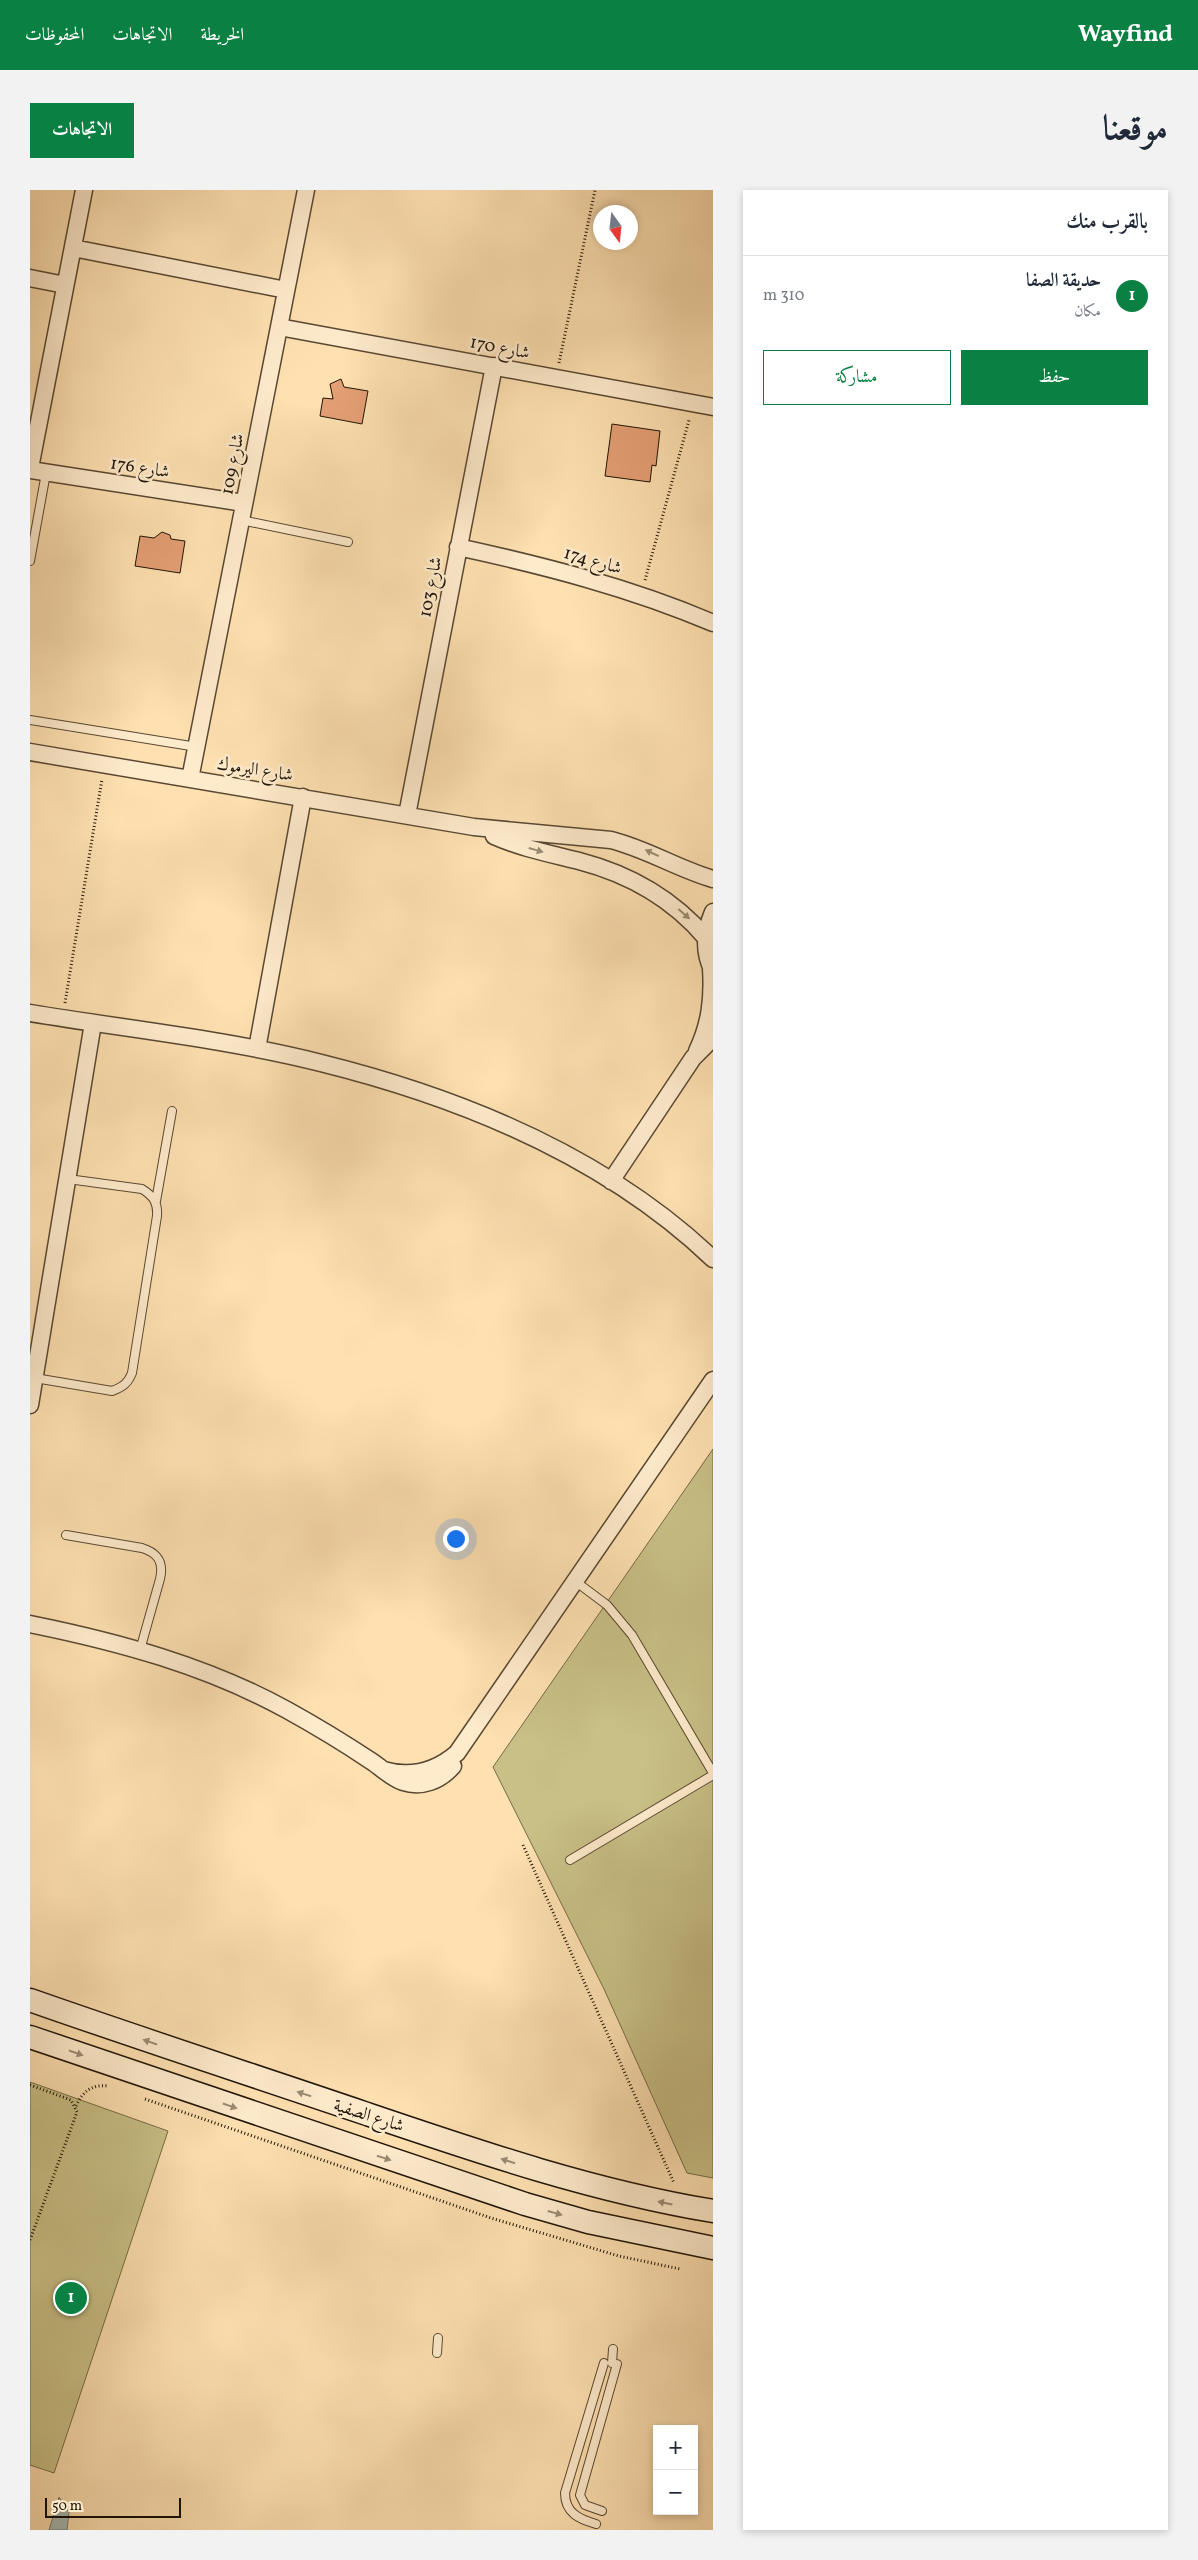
<!DOCTYPE html>
<html lang="ar">
<meta charset="utf-8">
<style>
body{margin:0;font-family:Vollkorn,Amiri,serif;background:#f2f2f3;color:#1f2937;direction:rtl}
.controls{position:absolute;right:15px;bottom:15px;display:grid;overflow:hidden;border-radius:0px;box-shadow:0 2px 8px #0003}
.controls button{width:45px;height:45px;display:grid;place-items:center;padding:0;border:0;border-bottom:1px solid #e0e1e3;background:#fff;color:#1f2937;font:25px sans-serif}
.compass{position:absolute;left:563px;top:15px;width:45px;height:45px;border-radius:50%;background:#fff;box-shadow:0 2px 8px #0003;rotate:165deg}
.scale{position:absolute;left:15px;bottom:12px;width:136px;box-sizing:border-box;padding-left:5px;border:2px solid #201507;border-top:0;font-size:14px;line-height:18px;white-space:nowrap;color:#201507;-webkit-text-stroke:4px #feebcc;paint-order:stroke}
.you{position:absolute;left:425px;top:1348px;width:18px;height:18px;margin:-12px;border:4px solid #fff;border-radius:50%;background:#1a73e8;box-shadow:0 0 0 8px #1a73e833}
.badge{display:grid;place-items:center;width:32px;height:32px;border-radius:50%;background:#0b8043;color:#fff;font-size:16px;font-weight:700}
.pin{position:absolute;translate:-50% -50%;border:2px solid #fff;box-shadow:0 1px 5px #0006}
.list{margin:0;padding:0;list-style:none}
h2{display:flex;justify-content:space-between;align-items:center;height:65px;margin:0;padding:0 20px;font-size:21px}
h2 small{font-size:16px;font-weight:400;color:#747a83}
.list li{display:grid;grid-template-columns:32px 1fr auto;gap:15px;align-items:center;box-sizing:border-box;height:80px;padding:0 20px;border-top:1px solid #e0e1e3}
.list b{display:block;font-size:19px;white-space:nowrap}
.list p{margin:0;font-size:16px;white-space:nowrap;color:#747a83}
.list em{font-size:16px;font-style:normal;color:#747a83}
.actions{display:flex;gap:10px;padding:15px 20px}
.actions a{flex:1;padding:11px 0;border:1px solid #0b8043;border-radius:0px;text-align:center;font-size:18px;color:#0b8043}
.actions .main{background:#0b8043;color:#fff}
.map{position:relative;flex:none;width:683px;height:2340px;overflow:hidden;direction:ltr;border-radius:0px}
header{display:flex;align-items:center;gap:30px;box-sizing:border-box;height:70px;padding:0 25px;background:#0b8043;color:#fff}
header strong{font-size:24px}
nav{display:flex;gap:28px;margin-inline-start:auto;font-size:18px}
.intro{display:flex;align-items:center;justify-content:space-between;box-sizing:border-box;height:120px;padding:0 30px}
h1{margin:0;font-size:35px}
.button{padding:12px 22px;border-radius:0px;background:#0b8043;color:#fff;font-size:18px;font-weight:700}
main{display:flex;gap:30px;padding:0 30px}
aside{flex:1;background:#fff;border-radius:0px;box-shadow:0 2px 8px #0003}
.map>svg:first-child{display:block}
.green{fill:#c8c086;stroke:#746a46}
.water{fill:#a3bbb6;stroke:#6f7970}
.building{fill:#e59f75;stroke:#201507}
.lines{fill:none;stroke-linecap:round;stroke-linejoin:round}
.service-casing{stroke:#584832;stroke-width:10}
.minor-casing{stroke:#584832;stroke-width:19}
.secondary-casing{stroke:#201507;stroke-width:25}
.path{stroke:#201507;stroke-width:3;stroke-dasharray:1 2.5;stroke-linecap:butt}
.service{stroke:#feebcc;stroke-width:8}
.minor{stroke:#feebcc;stroke-width:16}
.secondary{stroke:#feebcc;stroke-width:22}
.oneway{fill:#9a8b73}
.labels{text-anchor:middle;stroke-width:5;stroke-linejoin:round;paint-order:stroke}
.street-label{font-size:18px;fill:#201507;stroke:#feebcc}
</style>
<header>
<strong>Wayfind</strong>
<nav><a>الخريطة</a><a>الاتجاهات</a><a>المحفوظات</a></nav>
</header>
<div class="intro"><h1>موقعنا</h1><a class="button">الاتجاهات</a></div>
<main>
<aside>
<h2>بالقرب منك<small></small></h2>
<ul class="list">
<li><span class="badge">1</span><div><b>حديقة الصفا</b><p>مكان</p></div><em>310 m</em></li>
</ul>
<div class="actions"><a class="main">حفظ</a><a>مشاركة</a></div>
</aside>
<div class="map">
<svg width="683" height="2340" viewBox="0 0 683 2340">
<rect width="100%" height="100%" fill="#fee0b1"/>
<filter id="stains"><feTurbulence type="fractalNoise" baseFrequency=".004" numOctaves="4"/><feColorMatrix values="0 0 0 0 .2 0 0 0 0 .09 0 0 0 0 .02 0 0 0 .5 -.17"/></filter>
<radialGradient id="worn" r=".72"><stop offset=".6" stop-color="#630" stop-opacity="0"/><stop offset="1" stop-color="#630" stop-opacity=".3"/></radialGradient>
<path class="green" d="M 683,1259 L 683,1988 L 657,1983 L 574,1799 L 463,1577 Z
M 0,1892 L 138,1941 L 24,2283 L 0,2275 Z"/>
<path class="water" d="M 29,2307 L 39,2322 L 37,2340 L 19,2340 Z"/>
<path class="building" d="M 311,189 L 314,197 L 338,201 L 332,234 L 290,226 L 293,208 L 303,209 L 300,194 Z
M 582,234 L 630,241 L 626,276 L 622,275 L 620,292 L 575,286 Z
M 132,342 L 140,345 L 141,349 L 155,351 L 150,383 L 105,376 L 110,346 L 124,348 Z"/>
<g class="lines">
<g class="service-casing">
<path id="service" d="M 211,330 L 318,352
M 0,371 L 16,283
M 0,530 L 167,557
M 126,1011 L 142,921
M 5,1188 L 82,1201 C 93,1197 98,1193 102,1183 L 127,1026 C 128,1012 123,1006 112,999 L 38,989
M 36,1345 L 112,1358 C 128,1363 134,1372 130,1389 L 110,1460
M 545,1391 L 577,1415 L 602,1445 L 683,1583
M 540,1670 L 683,1585
M 407,2163 L 408,2148
M 582,2173 L 583,2159
M 572,2321 L 555,2315 L 550,2305 L 587,2174
M 566,2334 C 549,2329 535,2323 535,2303 L 574,2173"/>
</g>
<g class="minor-casing">
<path id="minor" d="M 43,58 L 256,100
M 0,88 L 35,95
M 249,137 L 683,217
M 0,278 L 54,0
M 0,280 L 214,313
M 428,357 C 515,376 601,398 683,433
M 0,562 L 444,637 L 581,650 C 617,659 648,679 683,689
M 160,589 L 276,0
M 377,625 L 464,176
M 464,646 C 491,658 521,664 549,671 C 599,684 643,709 676,748
M 683,722 C 675,741 673,762 683,781
M 0,823 C 97,839 196,849 291,873 C 432,908 577,968 683,1069
M 227,859 L 273,607
M 667,861 C 680,834 683,808 681,778
M 581,991 L 663,868 L 683,848
M 0,1215 L 63,833
M 0,1434 C 89,1452 177,1476 257,1520 C 286,1536 314,1553 341,1571 C 352,1578 361,1588 373,1592 C 392,1598 410,1591 423,1576
M 353,1580 C 381,1588 405,1582 427,1563 L 683,1190"/>
</g>
<g class="secondary-casing">
<path id="secondary" d="M 0,1810 C 111,1849 222,1885 334,1923 C 449,1962 563,2001 683,2021
M 0,1847 L 495,2014 L 558,2032 L 683,2058"/>
</g>
<path class="path" d="M 529,173 L 565,0
M 615,390 L 659,230
M 35,813 L 72,589
M 493,1655 L 644,1993
M 0,1895 L 41,1910 L 47,1922 L 0,2050
M 115,1909 L 461,2028 L 589,2066 L 650,2079
M 46,1916 C 53,1901 62,1894 79,1896"/>
<use href="#service" class="service"/>
<use href="#minor" class="minor"/>
<use href="#secondary" class="secondary"/>
</g>
<defs><path id="oneway-solid" d="M-6-.8H1V-3.2L6.5 0L1 3.2V.8H-6Z" transform="scale(1.25)"/></defs>
<g class="oneway">
<use href="#oneway-solid" transform="translate(506 660) rotate(16)"/>
<use href="#oneway-solid" transform="translate(622 663) rotate(-155)"/>
<use href="#oneway-solid" transform="translate(654 724) rotate(41)"/>
<use href="#oneway-solid" transform="translate(120 1852) rotate(-161)"/>
<use href="#oneway-solid" transform="translate(46 1863) rotate(19)"/>
<use href="#oneway-solid" transform="translate(274 1904) rotate(-162)"/>
<use href="#oneway-solid" transform="translate(200 1916) rotate(19)"/>
<use href="#oneway-solid" transform="translate(354 1968) rotate(18)"/>
<use href="#oneway-solid" transform="translate(478 1971) rotate(-162)"/>
<use href="#oneway-solid" transform="translate(635 2013) rotate(-168)"/>
<use href="#oneway-solid" transform="translate(525 2023) rotate(16)"/>
</g>
<g class="labels">
<g class="street-label">
<text transform="translate(470 157) rotate(11)" y="6">شارع 170</text>
<text transform="translate(202 274) rotate(-79)" y="6">شارع 109</text>
<text transform="translate(110 277) rotate(9)" y="6">شارع 176</text>
<text transform="translate(563 370) rotate(16)" y="6">شارع 174</text>
<text transform="translate(400 397) rotate(-79)" y="6">شارع 103</text>
<text transform="translate(225 579) rotate(9)" y="6">شارع اليرموك</text>
<text transform="translate(339 1925) rotate(18)" y="6">شارع الصفية</text>
</g>
</g>
<rect width="100%" height="100%" filter="url(#stains)"/>
<rect width="100%" height="100%" fill="url(#worn)"/>
</svg>
<div class="controls">
<button>+</button>
<button>−</button>
</div>
<svg class="compass" viewBox="-18 -18 36 36"><path d="M0-13l5 13h-10z" fill="#e53935"/><path d="M0 13l5-13h-10z" fill="#747a83"/></svg>
<div class="scale">50 m</div>
<div class="you"></div>
<div class="pin badge" style="left:41px;top:2108px">1</div>
</div>
</main>
